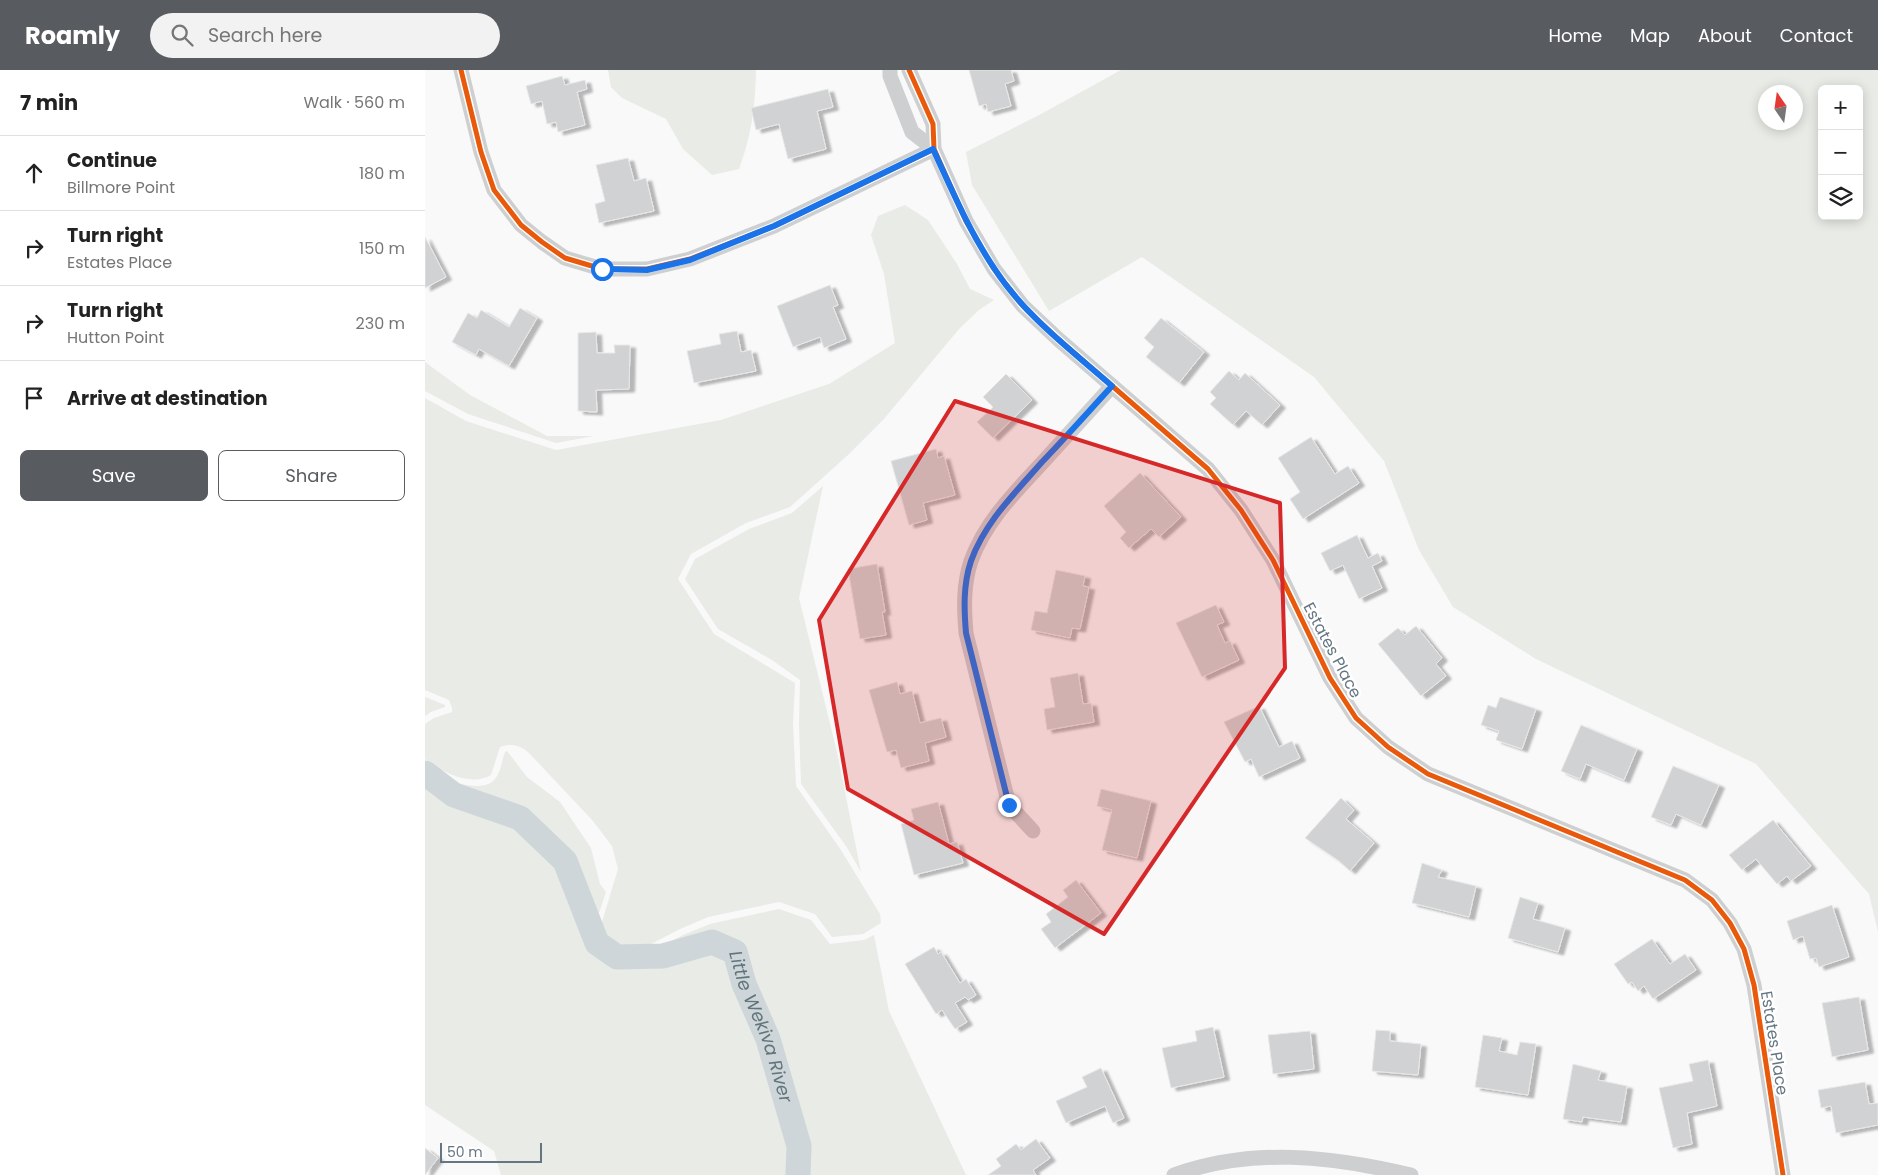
<!DOCTYPE html>
<meta charset="utf-8">
<style>
body{margin:0;font-family:Poppins,sans-serif;background:#f2f2f2;color:#222}
.controls{position:absolute;right:15px;top:15px;display:grid;overflow:hidden;border-radius:8px;box-shadow:0 2px 12px #0003}
.controls button{width:45px;height:45px;display:grid;place-items:center;padding:0;border:0;border-bottom:1px solid #e0e0e0;background:#fff;color:#222;font:25px sans-serif}
.compass{position:absolute;left:1333px;top:15px;width:45px;height:45px;border-radius:50%;background:#fff;box-shadow:0 2px 12px #0003;rotate:347deg}
.scale{position:absolute;left:15px;bottom:12px;width:102px;box-sizing:border-box;padding-left:5px;border:2px solid #657683;border-top:0;font-size:14px;line-height:18px;white-space:nowrap;color:#657683;-webkit-text-stroke:4px #fff;paint-order:stroke}
.stop{position:absolute;width:15px;height:15px;margin:-11px;border:4px solid #1a73e8;border-radius:50%;background:#fff}
.stop.end{background:#1a73e8;border-color:#fff;box-shadow:0 1px 5px #0008}
.list{margin:0;padding:0;list-style:none}
h2{display:flex;justify-content:space-between;align-items:center;height:65px;margin:0;padding:0 20px;font-size:21px}
h2 small{font-size:16px;font-weight:400;color:#767676}
.list li{display:grid;grid-template-columns:32px 1fr auto;gap:15px;align-items:center;box-sizing:border-box;height:75px;padding:0 20px;border-top:1px solid #e0e0e0}
.list b{display:block;font-size:19px;white-space:nowrap}
.list p{margin:0;font-size:16px;white-space:nowrap;color:#767676}
.list em{font-size:16px;font-style:normal;color:#767676}
.actions{display:flex;gap:10px;padding:15px 20px}
.actions a{flex:1;padding:11px 0;border:1px solid #585c60;border-radius:8px;text-align:center;font-size:18px;color:#585c60}
.actions .main{background:#585c60;color:#fff}
.icon{flex:none;width:28px;height:28px;fill:none;stroke:currentColor;stroke-width:2;stroke-linecap:round;stroke-linejoin:round}
.map{position:relative;flex:none;width:1453px;height:1105px;overflow:hidden}
header{display:flex;align-items:center;gap:30px;box-sizing:border-box;height:70px;padding:0 25px;background:#585c60;color:#fff}
header strong{font-size:24px}
nav{display:flex;gap:28px;margin-inline-start:auto;font-size:18px}
.search{width:350px;height:45px;background:#f2f2f2;display:flex;align-items:center;gap:12px;box-sizing:border-box;padding:0 18px;border-radius:28px;color:#767676;font-size:19px}
main{display:flex}
aside{flex:1;background:#fff}
.map>svg:first-child{display:block}
.green{fill:#e8ebe6;fill-rule:evenodd}
.lines{fill:none;stroke-linecap:round;stroke-linejoin:round}
.river{stroke:#ced6d9;stroke-width:25}
.building{fill:#d0d2d3;stroke:#e8e8e8;filter:url(#shadow)}
.street{stroke:#cecfd0;stroke-width:15}
.cycleway-casing{stroke:#fff;stroke-width:8}
.cycleway{stroke:#e8590c;stroke-width:5}
.route{stroke:#1a73e8;stroke-width:6}
.marked{fill:#d62828;fill-opacity:0.2;stroke:#d62828;stroke-width:4;stroke-linejoin:round}
.labels{text-anchor:middle;stroke-width:5;stroke-linejoin:round;paint-order:stroke}
.street-label{font-size:16px;fill:#657683;stroke:#fff}
.water-label{font-size:18px;font-style:italic;fill:#60757c;stroke:#fff}
</style>
<header>
<strong>Roamly</strong>
<div class="search"><svg class="icon" aria-label="search" viewBox="0 0 24 24"><circle cx="10" cy="10" r="6"/><path d="M15 15l6 6"/></svg>Search here</div>
<nav><a>Home</a><a>Map</a><a>About</a><a>Contact</a></nav>
</header>
<main>
<aside>
<h2>7 min<small>Walk · 560 m</small></h2>
<ul class="list">
<li><svg class="icon" aria-label="ahead" viewBox="0 0 24 24"><path d="M12 20V5M6 11l6-6 6 6"/></svg><div><b>Continue</b><p>Billmore Point</p></div><em>180 m</em></li>
<li><svg class="icon" aria-label="right" viewBox="0 0 24 24"><path d="M7 20v-9h11M14 6l5 5-5 5"/></svg><div><b>Turn right</b><p>Estates Place</p></div><em>150 m</em></li>
<li><svg class="icon" aria-label="right" viewBox="0 0 24 24"><path d="M7 20v-9h11M14 6l5 5-5 5"/></svg><div><b>Turn right</b><p>Hutton Point</p></div><em>230 m</em></li>
<li><svg class="icon" aria-label="arrive" viewBox="0 0 24 24"><path d="M6 21V4h12l-3 4 3 4H6"/></svg><div><b>Arrive at destination</b></div></li>
</ul>
<div class="actions"><a class="main">Save</a><a>Share</a></div>
</aside>
<div class="map">
<svg width="1453" height="1105" viewBox="0 0 1453 1105">
<defs>
<filter id="shadow"><feDropShadow dx="5.5" dy="3" stdDeviation="1" flood-color="#0004"/></filter>
</defs>
<rect width="100%" height="100%" fill="#f9f9f9"/>
<path class="green" d="M 183,0 L 331,0 C 330,37 327,64 314,99 L 287,105 L 258,79 L 241,49 L 197,28 L 186,17 Z
M 696,0 L 1453,0 L 1453,862 L 1444,824 L 1331,694 L 1111,589 L 1028,537 L 994,480 L 959,391 L 889,307 L 717,187 L 624,241 L 547,115 L 541,82 L 616,44 ZM 1397,19 L 1434,19 L 1434,146 L 1397,146 ZM 1340,22 L 1370,22 L 1370,52 L 1340,52 Z
M 480,135 L 503,150 L 532,194 L 545,219 L 569,230 L 554,240 L 534,259 L 459,349 L 423,385 L 365,437 L 321,453 L 266,484 L 253,509 L 289,564 L 370,613 L 368,654 L 371,716 L 416,780 L 455,844 L 456,853 L 438,864 L 407,867 L 390,844 L 354,832 L 283,847 L 255,859 L 226,874 L 209,877 L 194,874 L 180,864 L 177,852 L 193,799 L 187,776 L 168,751 L 104,683 C 95,675 86,673 75,677 L 66,705 C 46,717 16,702 0,689 L 0,654 L 9,648 L 27,642 L 27,638 L 24,630 L 0,620 L 0,328 L 41,351 L 131,380 L 296,350 L 404,314 L 470,273 L 459,204 L 446,165 L 453,146 Z
M 0,292 L 45,325 L 122,366 L 169,366 L 131,373 L 43,344 L 0,321 Z
M 398,416 L 374,528 L 412,682 L 436,802 L 421,776 L 376,714 L 374,655 L 375,610 L 347,590 L 293,559 L 260,509 L 270,489 L 324,459 L 367,443 Z
M 0,627 L 20,635 L 20,637 L 6,642 L 0,646 Z
M 82,681 L 102,707 L 135,732 L 166,778 L 175,814 L 181,822 L 171,852 L 175,868 L 191,880 L 208,884 L 229,880 L 258,865 L 285,854 L 354,839 L 386,850 L 405,874 L 439,870 L 449,865 L 464,941 L 541,1105 L 76,1105 L 69,1081 L 0,1035 L 0,697 C 13,708 57,726 70,709 C 76,702 77,690 80,682 Z"/>
<g class="lines">
<path class="river" id="s1" d="M 0,703 L 29,725 L 95,748 L 140,791 L 172,873 L 192,887 L 238,886 L 287,872 L 310,882 L 319,914 L 343,969 L 374,1076 L 373,1105"/>
</g>
<path class="building" d="M 544,0 L 586,0 L 589,11 L 580,14 L 586,36 L 563,42 L 561,34 L 554,36 Z
M 137,6 L 140,15 L 160,10 L 162,19 L 152,22 L 160,55 L 133,62 L 131,52 L 122,54 L 117,31 L 106,34 L 101,16 Z
M 403,19 L 408,37 L 392,41 L 401,79 L 363,89 L 354,54 L 331,60 L 326,38 Z
M 203,88 L 209,111 L 221,108 L 229,141 L 174,153 L 170,134 L 180,131 L 171,95 Z
M 0,167 L 21,207 L 0,218 Z
M 405,215 L 413,235 L 408,237 L 421,269 L 399,278 L 395,267 L 368,277 L 352,236 Z
M 95,238 L 112,248 L 84,296 L 54,279 L 51,285 L 27,272 L 43,243 L 52,248 L 56,240 L 84,257 Z
M 736,248 L 779,282 L 754,313 L 721,287 L 729,277 L 719,268 Z
M 312,261 L 316,282 L 326,280 L 331,301 L 269,313 L 262,281 L 296,274 L 294,264 Z
M 171,262 L 172,283 L 190,283 L 189,275 L 205,275 L 204,319 L 171,320 L 172,342 L 153,341 L 153,263 Z
M 804,301 L 814,310 L 820,303 L 855,335 L 837,355 L 821,341 L 808,355 L 785,334 L 791,328 L 785,322 Z
M 581,304 L 607,330 L 568,368 L 552,352 L 568,337 L 558,327 Z
M 886,367 L 910,404 L 923,396 L 934,413 L 878,449 L 865,429 L 875,422 L 853,388 Z
M 511,379 L 513,388 L 519,386 L 530,425 L 498,433 L 502,450 L 484,455 L 466,391 Z
M 715,403 L 756,447 L 734,467 L 726,459 L 704,478 L 695,468 L 701,462 L 679,436 Z
M 932,465 L 943,488 L 953,483 L 957,491 L 947,496 L 957,518 L 934,529 L 918,495 L 905,501 L 896,483 Z
M 452,494 L 460,542 L 457,542 L 461,565 L 435,569 L 423,499 Z
M 631,500 L 660,506 L 658,516 L 664,517 L 655,559 L 647,558 L 645,568 L 606,560 L 610,541 L 622,543 Z
M 791,535 L 799,552 L 792,555 L 800,573 L 805,571 L 814,590 L 777,607 L 751,553 Z
M 991,556 L 1017,588 L 1011,594 L 1021,606 L 996,626 L 953,574 L 973,558 L 980,565 Z
M 653,603 L 658,634 L 666,633 L 669,652 L 622,660 L 619,639 L 630,637 L 625,608 Z
M 472,612 L 475,624 L 487,621 L 495,653 L 516,648 L 521,667 L 500,673 L 504,691 L 476,698 L 471,680 L 462,682 L 444,620 Z
M 1075,627 L 1111,639 L 1097,679 L 1071,670 L 1074,661 L 1056,655 L 1063,635 L 1071,638 Z
M 834,636 L 854,677 L 867,671 L 875,688 L 834,707 L 826,689 L 820,692 L 799,652 Z
M 1156,655 L 1212,679 L 1199,710 L 1161,694 L 1155,709 L 1136,701 Z
M 1248,696 L 1294,715 L 1276,755 L 1251,744 L 1246,755 L 1226,747 Z
M 676,719 L 726,731 L 712,788 L 677,780 L 687,740 L 672,736 Z
M 916,728 L 929,740 L 921,749 L 949,773 L 925,801 L 914,791 L 880,768 Z
M 513,732 L 524,774 L 532,772 L 538,793 L 489,805 L 476,754 L 489,750 L 486,739 Z
M 1348,750 L 1386,796 L 1366,811 L 1362,806 L 1352,814 L 1331,789 L 1317,800 L 1304,785 Z
M 997,793 L 1017,800 L 1013,807 L 1051,816 L 1044,847 L 987,833 Z
M 651,810 L 676,843 L 630,878 L 616,859 L 626,852 L 621,844 L 643,827 L 638,820 Z
M 1095,827 L 1113,833 L 1108,849 L 1140,858 L 1133,882 L 1083,868 Z
M 1407,835 L 1424,887 L 1394,897 L 1391,888 L 1385,889 L 1378,866 L 1368,870 L 1362,851 Z
M 1227,869 L 1245,894 L 1260,884 L 1271,900 L 1228,929 L 1219,916 L 1213,921 L 1207,912 L 1203,914 L 1189,894 Z
M 509,877 L 513,884 L 516,882 L 535,913 L 541,909 L 551,925 L 543,930 L 540,927 L 530,933 L 542,952 L 530,959 L 517,940 L 511,944 L 480,894 Z
M 1434,927 L 1443,980 L 1407,987 L 1397,933 Z
M 788,957 L 799,1007 L 746,1018 L 737,978 L 772,971 L 770,961 Z
M 951,960 L 965,961 L 965,971 L 996,974 L 993,1005 L 947,1001 Z
M 885,961 L 889,999 L 848,1004 L 843,965 Z
M 1058,965 L 1077,968 L 1074,981 L 1092,985 L 1095,972 L 1111,974 L 1103,1025 L 1050,1017 Z
M 1283,990 L 1292,1036 L 1262,1043 L 1267,1074 L 1248,1078 L 1234,1018 L 1268,1011 L 1264,994 Z
M 1148,994 L 1176,1001 L 1173,1010 L 1202,1016 L 1196,1052 L 1158,1047 L 1157,1052 L 1138,1049 Z
M 676,998 L 699,1048 L 688,1053 L 680,1036 L 641,1053 L 631,1031 L 662,1017 L 657,1007 Z
M 1440,1012 L 1444,1034 L 1453,1033 L 1453,1055 L 1411,1063 L 1406,1036 L 1396,1038 L 1393,1020 Z
M 611,1069 L 625,1088 L 608,1100 L 611,1105 L 563,1105 L 576,1096 L 571,1089 L 591,1074 L 596,1080 Z
M 0,1078 L 13,1088 L 0,1105 Z"/>
<g class="lines">
<path class="street" d="M 36,0 L 56,82 L 69,120 L 96,155 L 117,172 L 140,188 L 177,199 L 222,199 L 265,189 L 349,156 L 509,79
M 465,0 L 465,6 L 487,62 L 509,79
M 484,0 L 508,54 L 509,79 L 541,151 L 569,199 L 598,236 L 633,269 L 783,399 L 816,440 L 848,490 L 905,608 L 931,648 L 963,677 L 1003,704 L 1260,810 L 1287,830 L 1305,853 L 1319,879 L 1329,915 L 1358,1105
M 608,761 L 584,735 L 541,563 C 539,539 538,515 546,491 C 560,452 590,422 618,392 C 641,367 664,341 687,316
M 749,1105 C 827,1077 906,1086 986,1105"/>
<g class="cycleway-casing">
<path id="cycleway" d="M 36,0 L 56,82 L 69,120 L 96,155 L 117,172 L 140,188 L 177,199 L 222,199 L 265,189 L 349,156 L 509,79
M 484,0 L 508,54 L 509,79 L 541,151 L 569,199 L 598,236 L 633,269 L 783,399 L 816,440 L 848,490 L 905,608 L 931,648 L 963,677 L 1003,704 L 1260,810 L 1287,830 L 1305,853 L 1319,879 L 1329,915 L 1358,1105"/>
</g>
<use href="#cycleway" class="cycleway"/>
</g>
<g class="lines">
<path class="route" d="M 177,199 L 222,200 L 265,190 L 349,156 L 508,79 C 527,120 544,161 569,198 C 599,245 646,280 687,316 C 664,341 641,367 617,392 C 590,423 560,452 546,491 C 538,515 539,539 541,563 L 584,735"/>
</g>
<path class="marked" d="M 530,331 L 855,433 L 860,598 L 679,864 L 423,719 L 394,550 Z"/>
<g class="labels">
<g class="street-label">
<text transform="translate(908 580) rotate(62)" y="6">Estates Place</text>
<text transform="translate(1350 973) rotate(81)" y="6">Estates Place</text>
</g>
<g class="water-label">
<text dy="6" stroke="none"><textPath href="#s1" startOffset="482">Little Wekiva River</textPath></text>
</g>
</g>
</svg>
<div class="controls">
<button>+</button>
<button>−</button>
<button><svg class="icon" aria-label="layers" viewBox="0 0 24 24"><path d="M12 4l9 5-9 5-9-5zM3 14l9 5 9-5"/></svg></button>
</div>
<svg class="compass" viewBox="-18 -18 36 36"><path d="M0-13l5 13h-10z" fill="#e53935"/><path d="M0 13l5-13h-10z" fill="#767676"/></svg>
<div class="scale">50 m</div>
<div class="stop" style="left:177px;top:199px"></div>
<div class="stop end" style="left:584px;top:735px"></div>
</div>
</main>
